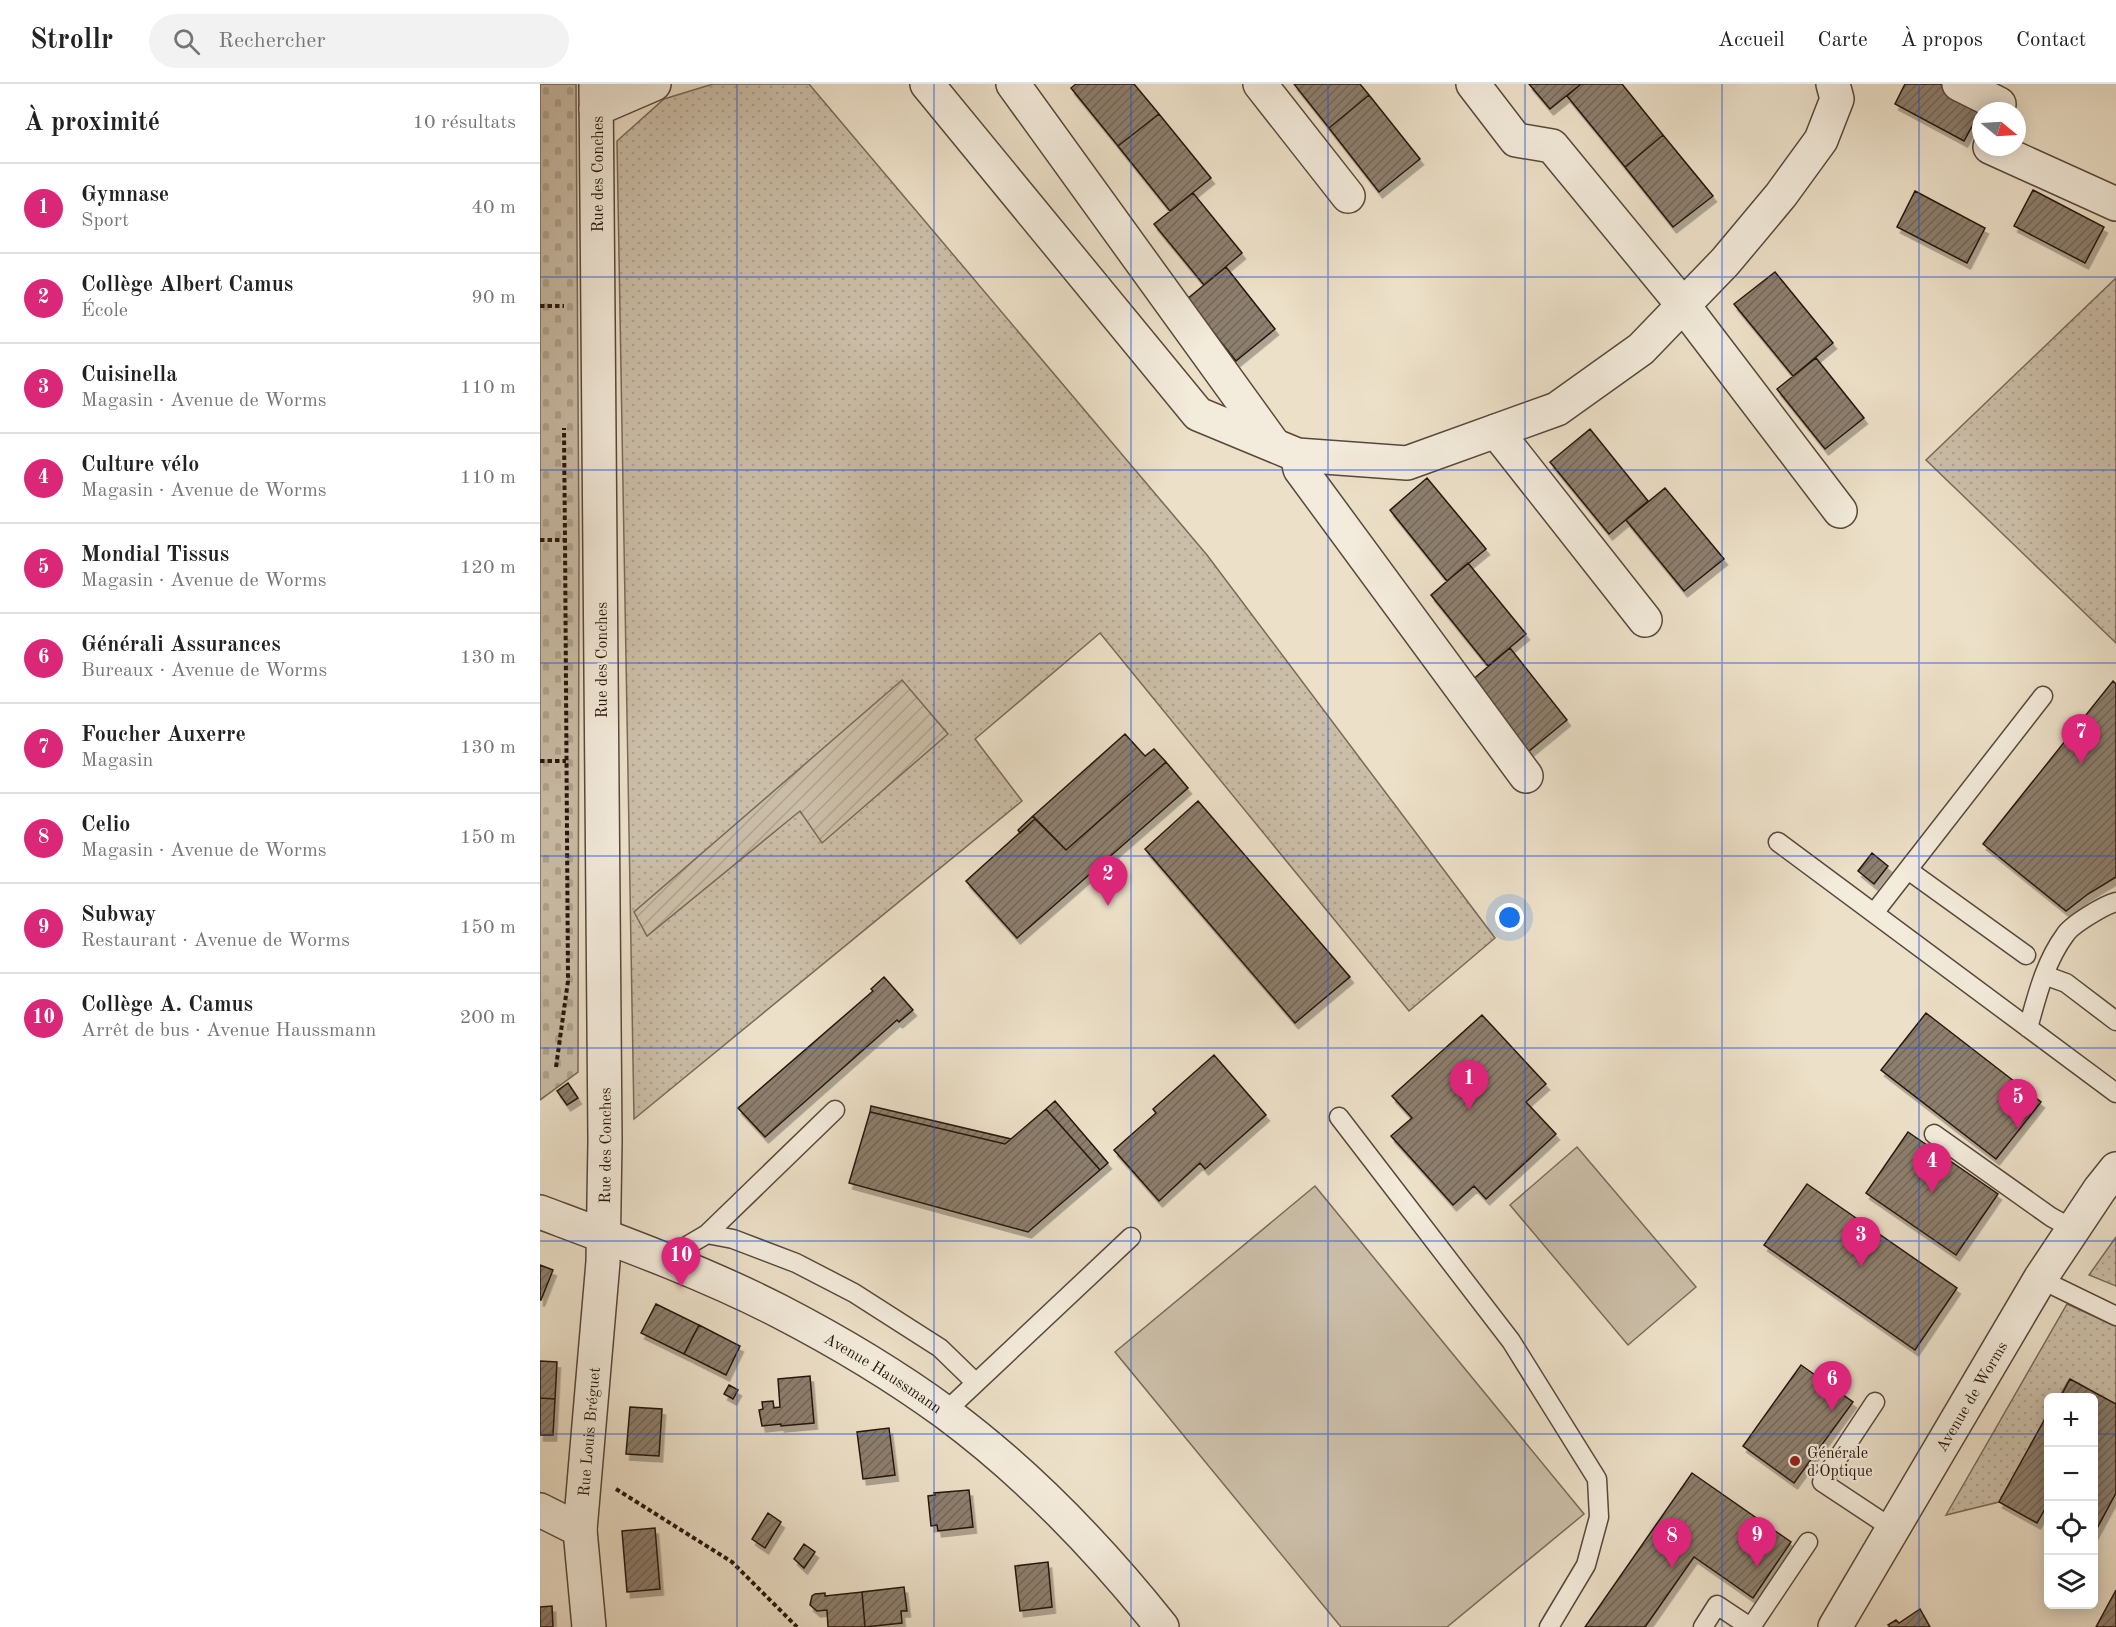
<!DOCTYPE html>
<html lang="fr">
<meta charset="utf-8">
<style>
body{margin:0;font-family:"Old Standard TT",serif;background:#f2f2f2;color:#222}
.controls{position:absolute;right:18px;bottom:18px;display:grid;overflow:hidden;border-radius:9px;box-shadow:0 3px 15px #0003}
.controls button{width:54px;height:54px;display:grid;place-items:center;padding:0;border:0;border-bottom:2px solid #e0e0e0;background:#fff;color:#222;font:30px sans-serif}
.compass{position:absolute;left:1432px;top:18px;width:54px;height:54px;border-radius:50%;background:#fff;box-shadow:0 3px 15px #0003;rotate:108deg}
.you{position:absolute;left:970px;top:834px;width:21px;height:21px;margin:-15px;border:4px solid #fff;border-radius:50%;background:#1a73e8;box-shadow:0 0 0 9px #1a73e833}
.badge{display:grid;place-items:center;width:39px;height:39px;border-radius:50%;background:#db2777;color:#fff;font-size:20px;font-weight:700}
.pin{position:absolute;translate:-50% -50px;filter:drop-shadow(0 2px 3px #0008)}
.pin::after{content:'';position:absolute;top:32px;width:21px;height:18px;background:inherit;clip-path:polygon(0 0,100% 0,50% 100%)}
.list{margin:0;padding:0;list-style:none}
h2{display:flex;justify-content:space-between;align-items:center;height:78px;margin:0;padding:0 24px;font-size:26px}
h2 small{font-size:20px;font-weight:400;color:#767676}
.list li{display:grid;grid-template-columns:39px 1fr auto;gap:18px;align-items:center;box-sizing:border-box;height:90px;padding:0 24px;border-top:2px solid #e0e0e0}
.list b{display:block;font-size:22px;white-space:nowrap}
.list p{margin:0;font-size:20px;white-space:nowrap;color:#767676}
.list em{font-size:20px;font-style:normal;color:#767676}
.icon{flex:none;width:33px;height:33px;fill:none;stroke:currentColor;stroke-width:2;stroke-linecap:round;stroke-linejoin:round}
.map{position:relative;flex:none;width:1576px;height:1543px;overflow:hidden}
header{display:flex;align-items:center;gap:36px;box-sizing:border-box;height:84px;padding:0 30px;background:#fff;border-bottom:2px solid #e0e0e0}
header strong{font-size:28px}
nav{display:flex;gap:33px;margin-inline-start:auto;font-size:21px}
.search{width:420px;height:54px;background:#f2f2f2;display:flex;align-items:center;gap:15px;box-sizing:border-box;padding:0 21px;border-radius:33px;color:#767676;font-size:22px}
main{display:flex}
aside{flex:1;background:#fff}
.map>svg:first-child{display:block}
.grass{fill:url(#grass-dots);stroke:#796a5a;stroke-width:1.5}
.cemetery{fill:url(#cemetery-stones);stroke:#796a5a;stroke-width:1.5}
.garden{fill:url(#garden-furrows);stroke:#796a5a;stroke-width:1.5}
.pitch{fill:#cbbea8;stroke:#796a5a;stroke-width:1.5}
.building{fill:url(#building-hatch);stroke:#27160c;stroke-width:1.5;filter:url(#shadow)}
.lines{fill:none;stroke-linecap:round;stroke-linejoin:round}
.service-casing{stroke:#58483b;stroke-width:21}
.minor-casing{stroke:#58483b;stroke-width:36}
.tertiary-casing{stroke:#58483b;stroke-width:36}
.path{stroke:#27160c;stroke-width:4;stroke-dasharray:4.5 3;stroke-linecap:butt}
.service{stroke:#f3ebdb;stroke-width:18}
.minor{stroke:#f3ebdb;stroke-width:33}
.tertiary{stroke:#f3ebdb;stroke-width:33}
.grid{fill:none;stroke:#1d4ed8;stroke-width:1.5;stroke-opacity:0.55}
.poi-dot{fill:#8f2418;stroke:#f3ebdb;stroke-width:2}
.labels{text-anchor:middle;stroke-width:4.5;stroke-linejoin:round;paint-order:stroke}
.street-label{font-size:16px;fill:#27160c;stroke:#f3ebdb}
.poi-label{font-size:16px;fill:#27160c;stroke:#f3ebdb;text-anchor:start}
</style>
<header>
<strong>Strollr</strong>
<div class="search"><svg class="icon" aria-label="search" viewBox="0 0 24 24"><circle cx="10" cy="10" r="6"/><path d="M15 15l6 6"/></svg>Rechercher</div>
<nav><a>Accueil</a><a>Carte</a><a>À propos</a><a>Contact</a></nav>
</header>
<main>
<aside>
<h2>À proximité<small>10 résultats</small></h2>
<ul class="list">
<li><span class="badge">1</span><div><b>Gymnase</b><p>Sport</p></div><em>40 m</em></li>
<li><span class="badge">2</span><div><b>Collège Albert Camus</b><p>École</p></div><em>90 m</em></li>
<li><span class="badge">3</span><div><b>Cuisinella</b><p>Magasin · Avenue de Worms</p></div><em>110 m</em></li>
<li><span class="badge">4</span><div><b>Culture vélo</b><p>Magasin · Avenue de Worms</p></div><em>110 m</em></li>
<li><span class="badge">5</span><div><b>Mondial Tissus</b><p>Magasin · Avenue de Worms</p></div><em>120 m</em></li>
<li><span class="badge">6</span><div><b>Générali Assurances</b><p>Bureaux · Avenue de Worms</p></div><em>130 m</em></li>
<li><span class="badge">7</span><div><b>Foucher Auxerre</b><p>Magasin</p></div><em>130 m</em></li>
<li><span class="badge">8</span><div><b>Celio</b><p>Magasin · Avenue de Worms</p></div><em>150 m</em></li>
<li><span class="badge">9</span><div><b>Subway</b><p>Restaurant · Avenue de Worms</p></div><em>150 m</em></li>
<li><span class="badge">10</span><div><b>Collège A. Camus</b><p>Arrêt de bus · Avenue Haussmann</p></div><em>200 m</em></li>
</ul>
</aside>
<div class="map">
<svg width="1576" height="1543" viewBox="0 0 1576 1543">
<defs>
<pattern id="grass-dots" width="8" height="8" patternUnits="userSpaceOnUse" patternTransform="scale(1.5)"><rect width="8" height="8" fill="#cbbea8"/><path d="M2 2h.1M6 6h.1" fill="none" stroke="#aea38f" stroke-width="1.8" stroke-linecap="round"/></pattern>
<pattern id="cemetery-stones" width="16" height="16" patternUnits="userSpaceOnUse" patternTransform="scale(1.5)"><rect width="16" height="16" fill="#cbbea8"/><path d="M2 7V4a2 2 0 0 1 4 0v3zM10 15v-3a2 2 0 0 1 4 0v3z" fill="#aea38f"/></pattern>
<pattern id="garden-furrows" width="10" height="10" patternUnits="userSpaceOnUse" patternTransform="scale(1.5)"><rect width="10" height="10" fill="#cbbea8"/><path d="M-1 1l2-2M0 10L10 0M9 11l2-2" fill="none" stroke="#aea38f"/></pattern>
<pattern id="building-hatch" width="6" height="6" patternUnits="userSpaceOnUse" patternTransform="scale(1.5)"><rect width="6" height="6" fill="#8d7f6e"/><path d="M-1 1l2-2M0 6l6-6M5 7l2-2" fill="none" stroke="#736759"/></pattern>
<filter id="shadow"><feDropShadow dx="3.5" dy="6" stdDeviation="0" flood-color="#0004"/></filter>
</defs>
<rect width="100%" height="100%" fill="#ece0c8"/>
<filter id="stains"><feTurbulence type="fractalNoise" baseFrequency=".00333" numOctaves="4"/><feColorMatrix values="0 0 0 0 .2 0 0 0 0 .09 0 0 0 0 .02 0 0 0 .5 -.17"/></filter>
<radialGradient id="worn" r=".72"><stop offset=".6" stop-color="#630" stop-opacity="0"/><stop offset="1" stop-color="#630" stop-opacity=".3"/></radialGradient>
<path class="grass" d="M 173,0 L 269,0 L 667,471 L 955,854 L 869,927 L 560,549 L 435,655 L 482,717 L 94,1035 L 77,57 L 124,15 Z
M 1576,194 L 1576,559 L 1386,376 Z
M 1576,1153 L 1576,1202 L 1549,1191 Z
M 1527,1220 L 1576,1242 L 1576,1320 L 1529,1296 L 1519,1313 L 1508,1314 L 1508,1332 L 1459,1418 L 1406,1431 Z"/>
<path class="cemetery" d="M 0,0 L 36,0 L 39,465 L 38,988 L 0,1016 Z"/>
<path class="garden" d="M 362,596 L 408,650 L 282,759 L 260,727 L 107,852 L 94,828 Z"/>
<path class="pitch" d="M 1037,1063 L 1156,1203 L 1088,1261 L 970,1121 Z
M 775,1102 L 1044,1430 L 907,1543 L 801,1543 L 575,1268 Z"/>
<path class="building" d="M 536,0 L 594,0 L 619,30 L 578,62 L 531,4 Z
M 754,0 L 820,0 L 829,11 L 789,44 Z
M 989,0 L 1041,0 L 1010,25 Z
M 1041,0 L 1082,0 L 1123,51 L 1085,83 L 1027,12 Z
M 1365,0 L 1400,0 L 1443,22 L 1424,57 L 1355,20 Z
M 829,11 L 880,75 L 839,108 L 789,44 Z
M 619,30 L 671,94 L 630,127 L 578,62 Z
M 1123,51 L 1173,112 L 1133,143 L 1085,83 Z
M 1493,106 L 1564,143 L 1545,179 L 1474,142 Z
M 1375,107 L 1445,144 L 1427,179 L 1357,143 Z
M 653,109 L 702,169 L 664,201 L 614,140 Z
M 686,183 L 735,245 L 696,277 L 647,215 Z
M 1235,188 L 1293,259 L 1253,292 L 1194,220 Z
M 1276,274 L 1324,334 L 1285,365 L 1237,305 Z
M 1050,345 L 1108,417 L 1069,450 L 1010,378 Z
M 887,394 L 946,465 L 907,497 L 850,426 Z
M 1125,404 L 1184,475 L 1144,507 L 1086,436 Z
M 928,479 L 986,550 L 948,582 L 891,511 Z
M 970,564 L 1027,636 L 988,668 L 931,597 Z
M 1573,597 L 1576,600 L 1576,793 L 1548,810 L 1526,827 L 1443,760 Z
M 585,650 L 605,672 L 614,665 L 626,678 L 526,766 L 493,732 Z
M 626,678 L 648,704 L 477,854 L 426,797 L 495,735 L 526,766 Z
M 658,717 L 810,893 L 755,939 L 605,765 Z
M 493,732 L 495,735 L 480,749 L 478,746 Z
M 1332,769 L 1348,782 L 1334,800 L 1318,787 Z
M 344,893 L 373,926 L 359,938 L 357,936 L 225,1053 L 198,1024 L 333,907 L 331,905 Z
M 1386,929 L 1501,1018 L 1456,1075 L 1341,986 Z
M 942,931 L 1006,1000 L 986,1018 L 1016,1050 L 946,1115 L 934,1102 L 913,1121 L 851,1052 L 872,1034 L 852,1012 Z
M 674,971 L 726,1031 L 665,1085 L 660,1079 L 619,1117 L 574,1066 L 616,1029 L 613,1025 Z
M 28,999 L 38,1014 L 27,1021 L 17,1007 Z
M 515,1017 L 568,1079 L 560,1086 L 506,1025 Z
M 331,1022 L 471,1055 L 465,1060 L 330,1028 Z
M 506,1025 L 560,1086 L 488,1148 L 309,1099 L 330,1028 L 465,1060 Z
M 1368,1048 L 1458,1110 L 1416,1171 L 1326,1109 Z
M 1267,1100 L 1417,1204 L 1375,1266 L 1224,1161 Z
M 0,1181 L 13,1186 L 1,1216 L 0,1216 Z
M 116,1220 L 159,1241 L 144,1270 L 101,1249 Z
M 159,1241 L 200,1262 L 186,1291 L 144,1270 Z
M 0,1277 L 17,1278 L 15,1315 L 0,1314 Z
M 1261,1281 L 1313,1318 L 1254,1399 L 1203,1362 Z
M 270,1292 L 274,1339 L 241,1342 L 241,1340 L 222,1342 L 219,1326 L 223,1325 L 222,1318 L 233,1317 L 234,1324 L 240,1323 L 238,1295 Z
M 1530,1295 L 1576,1320 L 1576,1409 L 1554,1450 L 1554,1314 L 1520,1314 Z
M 189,1301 L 198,1306 L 193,1315 L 184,1310 Z
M 0,1314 L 15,1315 L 13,1351 L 0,1351 Z
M 90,1323 L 122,1325 L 119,1372 L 86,1370 Z
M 1507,1331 L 1508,1332 L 1508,1427 L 1505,1425 L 1497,1439 L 1459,1418 Z
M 349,1344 L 355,1391 L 323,1395 L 317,1348 Z
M 1152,1389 L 1251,1458 L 1213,1514 L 1154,1473 L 1105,1543 L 1045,1543 Z
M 429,1406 L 433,1443 L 398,1447 L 397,1441 L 391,1442 L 388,1412 L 395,1411 L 394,1409 Z
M 228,1429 L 241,1438 L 225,1464 L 212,1455 Z
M 115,1444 L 120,1505 L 87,1508 L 82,1447 Z
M 264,1460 L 275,1468 L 264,1484 L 254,1475 Z
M 508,1478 L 512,1523 L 480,1527 L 475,1482 Z
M 364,1503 L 367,1527 L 361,1527 L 362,1539 L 325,1543 L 322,1508 Z
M 1576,1506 L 1576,1543 L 1556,1543 Z
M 322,1508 L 325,1543 L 288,1543 L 287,1526 L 277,1527 L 270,1521 L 272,1512 L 275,1510 L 285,1509 L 285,1512 Z
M 12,1522 L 13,1543 L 0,1543 L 0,1523 Z
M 1380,1525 L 1390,1543 L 1350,1543 L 1348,1541 L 1356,1536 L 1359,1539 Z"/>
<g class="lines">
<g class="service-casing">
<path id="service" d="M 1238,758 L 1576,1009
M 1368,786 L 1486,871
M 1334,829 L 1503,612
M 1504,891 L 1526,899 L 1576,937
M 1488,944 C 1497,912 1505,878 1525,851 C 1531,841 1564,821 1576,818
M 799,1033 L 971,1257 L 1057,1395 L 1059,1433 L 1046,1481 L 1009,1543
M 1394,1050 L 1511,1133 L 1533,1145
M 167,1150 L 193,1155 L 256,1179 L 314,1209 L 400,1264 L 435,1298
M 123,1176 L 167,1150 L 295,1026
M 1500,1195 L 1576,1232
M 1335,1318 L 1282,1398 L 1353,1445
M 405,1328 L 591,1153
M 1163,1543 L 1177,1521 L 1210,1543
M 1211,1543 L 1268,1458"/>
</g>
<g class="minor-casing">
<g id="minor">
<path d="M 387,0 L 658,330 L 757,371 L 867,379 L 1017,325 L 1101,265 L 1185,178 L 1241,111 L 1281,56 L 1297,15 L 1293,0"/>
<path d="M 473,0 L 734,361"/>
<path d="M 720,0 L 808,112"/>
<path d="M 933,0 L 976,56 L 1012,62 L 1143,221 L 1300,427"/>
<path d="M 1419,0 L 1459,20 L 1458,27"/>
<path d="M 56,25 L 114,0"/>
<path d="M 1450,63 L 1576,120"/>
<path d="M 956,347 L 1105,536"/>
<path d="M 757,371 L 760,385 L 986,692"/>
<path d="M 0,1426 L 40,1446"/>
<path id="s1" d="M 49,1543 L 40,1446 L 63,1178 L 65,1057 L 56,0"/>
<path id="s2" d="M 1295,1543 L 1500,1195 L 1560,1105 L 1576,1085"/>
</g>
</g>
<g class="tertiary-casing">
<g id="tertiary">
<path id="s3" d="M 0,1128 C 80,1158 163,1188 239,1227 C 297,1257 354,1291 406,1329 C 487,1389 559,1464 622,1543"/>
</g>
</g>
<path class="path" d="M 0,222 L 24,222
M 0,456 L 25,456 L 24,344
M 0,677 L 26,677
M 16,983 L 28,897 L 25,456
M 76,1405 L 192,1478 L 257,1543"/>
<use href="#service" class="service"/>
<use href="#minor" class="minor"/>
<use href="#tertiary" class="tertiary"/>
</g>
<path class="grid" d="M 197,0 L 197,1543M 394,0 L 394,1543M 591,0 L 591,1543M 788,0 L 788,1543M 985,0 L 985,1543M 1182,0 L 1182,1543M 1379,0 L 1379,1543M 0,193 L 1576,193M 0,386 L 1576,386M 0,579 L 1576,579M 0,772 L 1576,772M 0,964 L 1576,964M 0,1157 L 1576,1157M 0,1350 L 1508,1350M 1554,1350 L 1576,1350"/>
<circle class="poi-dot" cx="1255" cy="1377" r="6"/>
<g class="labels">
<g class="street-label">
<text transform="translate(57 90) rotate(-90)" y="6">Rue des Conches</text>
<text transform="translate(61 576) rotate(-90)" y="6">Rue des Conches</text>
<text dy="6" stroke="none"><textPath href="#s1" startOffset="483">Rue des Conches</textPath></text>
<text dy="6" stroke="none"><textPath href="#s3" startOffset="380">Avenue Haussmann</textPath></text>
<text dy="6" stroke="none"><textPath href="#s2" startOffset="268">Avenue de Worms</textPath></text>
<text dy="6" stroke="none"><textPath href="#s1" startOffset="196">Rue Louis Bréguet</textPath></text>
</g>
<g class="poi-label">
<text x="1267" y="1374">Générale<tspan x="1267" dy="18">d'Optique</tspan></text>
</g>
</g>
<rect width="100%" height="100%" filter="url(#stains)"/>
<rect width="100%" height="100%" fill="url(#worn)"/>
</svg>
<div class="controls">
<button>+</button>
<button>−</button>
<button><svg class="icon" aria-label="locate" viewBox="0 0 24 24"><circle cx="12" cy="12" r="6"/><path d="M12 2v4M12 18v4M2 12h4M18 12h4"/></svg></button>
<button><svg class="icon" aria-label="layers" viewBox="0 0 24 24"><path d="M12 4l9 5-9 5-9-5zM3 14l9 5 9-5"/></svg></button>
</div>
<svg class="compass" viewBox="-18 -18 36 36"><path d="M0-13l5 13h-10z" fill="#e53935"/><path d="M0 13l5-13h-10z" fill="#767676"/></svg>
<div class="you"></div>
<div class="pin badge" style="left:929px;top:1026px">1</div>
<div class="pin badge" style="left:568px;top:822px">2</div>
<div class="pin badge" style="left:1321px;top:1183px">3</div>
<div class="pin badge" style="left:1392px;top:1109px">4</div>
<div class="pin badge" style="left:1478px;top:1045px">5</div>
<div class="pin badge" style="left:1292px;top:1327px">6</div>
<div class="pin badge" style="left:1541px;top:680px">7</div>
<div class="pin badge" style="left:1132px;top:1484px">8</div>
<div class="pin badge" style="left:1217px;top:1483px">9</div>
<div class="pin badge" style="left:141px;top:1203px">10</div>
</div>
</main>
